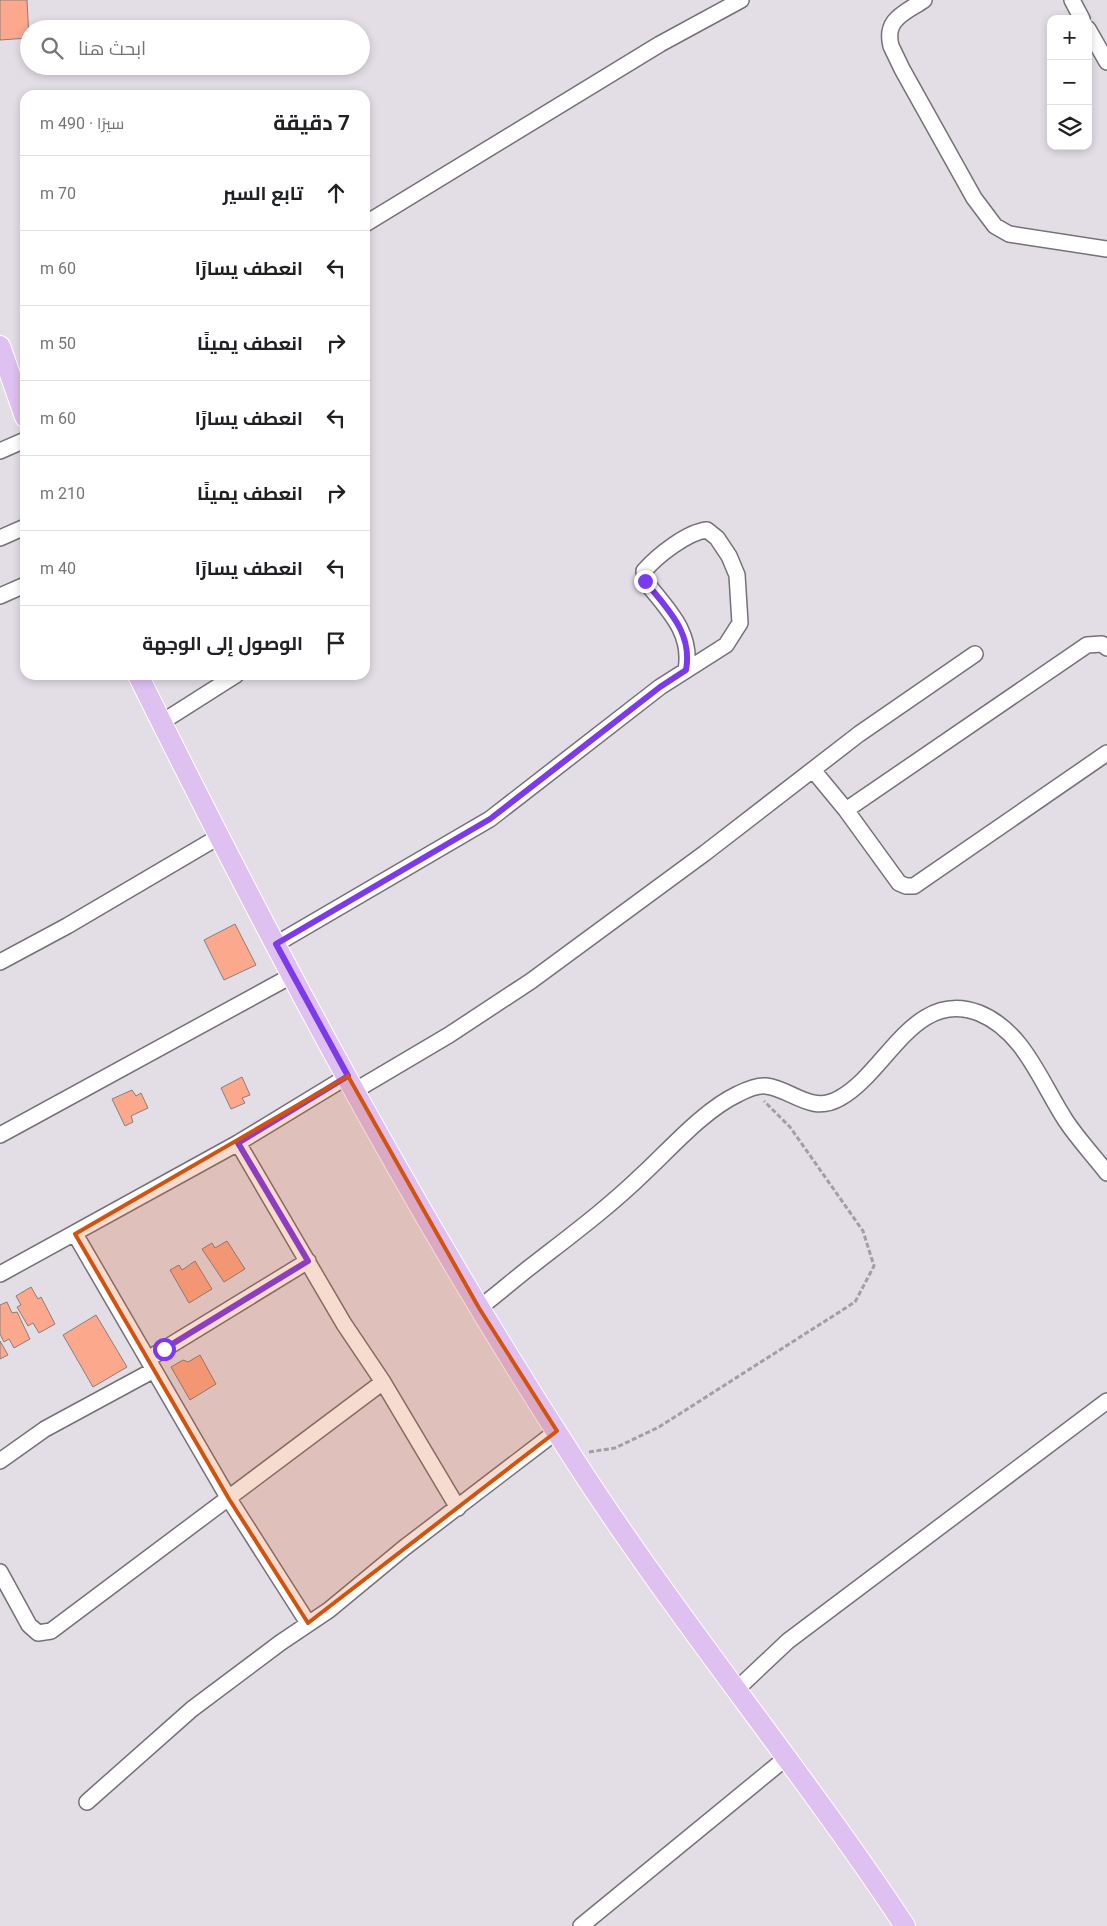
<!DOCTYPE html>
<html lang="ar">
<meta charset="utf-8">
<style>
body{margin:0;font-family:Roboto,Cairo,sans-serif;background:#f2f2f2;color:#202124;direction:rtl}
.controls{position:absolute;right:15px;top:15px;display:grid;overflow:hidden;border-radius:10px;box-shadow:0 2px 8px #0003}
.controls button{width:45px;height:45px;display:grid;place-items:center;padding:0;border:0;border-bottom:1px solid #e0e0e0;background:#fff;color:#202124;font:25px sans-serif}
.stop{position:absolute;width:15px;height:15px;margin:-11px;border:4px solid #7c3aed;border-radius:50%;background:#fff}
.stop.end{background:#7c3aed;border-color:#fff;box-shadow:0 1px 5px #0008}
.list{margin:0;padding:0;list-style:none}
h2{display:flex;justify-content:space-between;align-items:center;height:65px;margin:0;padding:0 20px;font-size:21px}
h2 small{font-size:16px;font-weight:400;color:#757577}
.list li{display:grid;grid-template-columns:32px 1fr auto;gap:15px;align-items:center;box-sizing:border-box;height:75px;padding:0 20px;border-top:1px solid #e0e0e0}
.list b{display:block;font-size:19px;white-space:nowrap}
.list em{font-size:16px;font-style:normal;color:#757577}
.icon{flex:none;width:28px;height:28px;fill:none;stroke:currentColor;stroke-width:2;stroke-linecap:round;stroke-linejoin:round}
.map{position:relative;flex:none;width:1107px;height:1926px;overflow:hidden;direction:ltr}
.search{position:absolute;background:#fff;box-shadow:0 2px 8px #0003;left:20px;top:20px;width:350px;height:55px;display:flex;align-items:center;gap:12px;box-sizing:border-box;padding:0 18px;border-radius:28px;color:#757577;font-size:19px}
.panel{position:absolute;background:#fff;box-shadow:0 2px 8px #0003;left:20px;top:90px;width:350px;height:590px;border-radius:15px;direction:rtl}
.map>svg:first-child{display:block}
.building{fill:#fca88d;stroke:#897e7a}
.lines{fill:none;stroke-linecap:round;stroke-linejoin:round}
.minor-casing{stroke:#767078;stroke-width:18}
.major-casing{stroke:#fff;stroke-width:22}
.path{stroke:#a39ea5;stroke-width:3;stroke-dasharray:5 2.5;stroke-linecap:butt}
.minor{stroke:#fff;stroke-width:15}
.major{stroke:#dec0f1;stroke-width:20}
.route{stroke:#7c3aed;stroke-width:6}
.marked{fill:#d3520d;fill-opacity:0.2;stroke:#d3520d;stroke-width:4;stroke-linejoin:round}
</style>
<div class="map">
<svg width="1107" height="1926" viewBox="0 0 1107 1926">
<rect width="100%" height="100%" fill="#e3dde6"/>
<path class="building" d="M 0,0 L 27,0 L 29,38 L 0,40 Z
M 235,924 L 256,965 L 224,980 L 204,940 Z
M 242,1077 L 250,1095 L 242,1098 L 245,1103 L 231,1109 L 221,1088 Z
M 132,1090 L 136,1096 L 141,1093 L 148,1108 L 131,1116 L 133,1122 L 125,1126 L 112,1099 Z
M 227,1241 L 245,1269 L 224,1282 L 202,1249 L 212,1243 L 215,1248 Z
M 195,1261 L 212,1289 L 189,1303 L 170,1270 L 179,1265 L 182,1270 Z
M 31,1287 L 38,1299 L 41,1297 L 55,1324 L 39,1333 L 33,1323 L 28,1326 L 17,1307 L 21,1305 L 16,1296 Z
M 7,1302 L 12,1313 L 17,1312 L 30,1339 L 14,1348 L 9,1339 L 4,1342 L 0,1334 L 0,1305 Z
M 96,1315 L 127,1367 L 93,1387 L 63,1335 Z
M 0,1341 L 8,1355 L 0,1359 Z
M 200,1355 L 216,1384 L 190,1400 L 171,1367 L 183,1360 L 188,1362 Z"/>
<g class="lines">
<g class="minor-casing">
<path id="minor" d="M 924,0 C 905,13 884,19 891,46 L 902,69 L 974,198 L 995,226 L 1009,234 L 1107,249
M 1072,0 L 1082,19
M 1088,29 L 1107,62
M 365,224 L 660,44 L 741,0
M 0,451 L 25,440
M 0,538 L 25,527
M 0,596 L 25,585
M 1107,648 L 1102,644 L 1087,645 L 846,810 L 899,883 L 906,886 L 914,886 L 1107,753
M 162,722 L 236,675
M 813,770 L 846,810
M 276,944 L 490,819 L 660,687 L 726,645 L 740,623 L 737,575 L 729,556 L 717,538 L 707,530 C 687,532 657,556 644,571 L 645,581 C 667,609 693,632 686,670
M 0,962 L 67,926 L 220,836
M 356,1090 L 449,1035 L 531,981 L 705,853 L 859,734 L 975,654
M 0,1135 L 293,975
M 238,1143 L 344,1324 L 383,1382 L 458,1508
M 75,1234 L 229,1499 L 308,1623
M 0,1274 L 238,1143 L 348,1076
M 479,1308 C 499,1293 518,1276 538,1261 C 574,1233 610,1206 643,1174 C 671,1148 704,1110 738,1094 C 746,1090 757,1085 766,1086 C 792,1089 811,1115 840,1098 C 887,1072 914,988 979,1013 C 1024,1031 1041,1083 1066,1121 C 1078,1139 1093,1155 1107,1173
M 148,1359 L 308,1261
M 0,1461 L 45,1429 L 154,1370
M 0,1572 L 29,1625 L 38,1633 L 51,1631 L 383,1382
M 736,1690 L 788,1641 L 1107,1401
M 87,1802 L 192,1709 L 280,1643 L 329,1610 L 404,1548 L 557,1431
M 581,1926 L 786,1758"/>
</g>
<g class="major-casing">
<path id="major" d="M 0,346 L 25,417
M 138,675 C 270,942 410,1206 572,1456 C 676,1618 799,1766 905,1926"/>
</g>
<path class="path" d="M 589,1452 L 615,1448 L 659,1427 L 855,1302 L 874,1266 L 863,1231 L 790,1127 L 764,1101"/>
<use href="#minor" class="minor"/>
<use href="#major" class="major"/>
</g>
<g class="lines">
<path class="route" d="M 164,1349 L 308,1261 L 238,1143 L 348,1076 L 276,944 L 490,819 L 660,687 L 686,670 C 693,632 667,609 645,581"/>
</g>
<path class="marked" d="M 348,1076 L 479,1308 L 557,1431 L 308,1623 L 229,1499 L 75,1234 Z"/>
</svg>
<div class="controls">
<button>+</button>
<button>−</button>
<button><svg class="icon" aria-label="layers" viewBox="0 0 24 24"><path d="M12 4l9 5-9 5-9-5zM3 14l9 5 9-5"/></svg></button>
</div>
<div class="stop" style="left:164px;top:1349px"></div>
<div class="stop end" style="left:645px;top:581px"></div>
<div class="search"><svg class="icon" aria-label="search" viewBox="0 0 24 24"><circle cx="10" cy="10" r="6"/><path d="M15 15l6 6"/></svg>ابحث هنا</div>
<section class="panel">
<h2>7 دقيقة<small>سيرًا · 490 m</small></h2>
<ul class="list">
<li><svg class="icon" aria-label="ahead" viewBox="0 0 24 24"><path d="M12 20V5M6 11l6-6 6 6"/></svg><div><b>تابع السير</b></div><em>70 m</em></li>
<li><svg class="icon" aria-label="left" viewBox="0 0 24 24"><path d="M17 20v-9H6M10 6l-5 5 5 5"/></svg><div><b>انعطف يسارًا</b></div><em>60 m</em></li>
<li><svg class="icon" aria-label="right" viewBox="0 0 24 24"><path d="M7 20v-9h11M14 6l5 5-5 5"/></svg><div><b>انعطف يمينًا</b></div><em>50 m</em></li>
<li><svg class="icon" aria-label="left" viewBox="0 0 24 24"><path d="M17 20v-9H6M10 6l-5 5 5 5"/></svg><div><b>انعطف يسارًا</b></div><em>60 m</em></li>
<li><svg class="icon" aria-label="right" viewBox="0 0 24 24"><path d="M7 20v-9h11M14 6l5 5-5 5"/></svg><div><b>انعطف يمينًا</b></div><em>210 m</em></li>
<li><svg class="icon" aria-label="left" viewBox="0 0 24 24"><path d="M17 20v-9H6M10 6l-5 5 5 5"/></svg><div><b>انعطف يسارًا</b></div><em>40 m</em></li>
<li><svg class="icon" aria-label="arrive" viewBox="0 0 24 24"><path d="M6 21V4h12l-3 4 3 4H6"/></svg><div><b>الوصول إلى الوجهة</b></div></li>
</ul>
</section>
</div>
